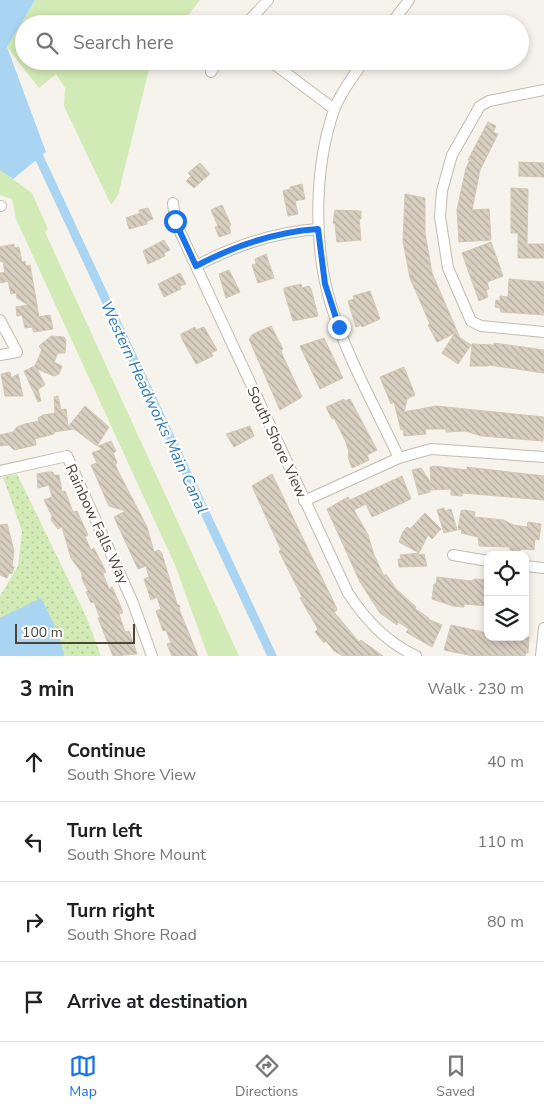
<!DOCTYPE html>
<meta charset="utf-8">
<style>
body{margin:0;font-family:"Nunito Sans",sans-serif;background:#f2f2f2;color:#202124}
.controls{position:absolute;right:15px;bottom:15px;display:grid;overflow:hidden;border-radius:10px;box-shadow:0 2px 8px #0003}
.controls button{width:45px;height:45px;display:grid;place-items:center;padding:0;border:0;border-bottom:1px solid #e0e0e0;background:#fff;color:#202124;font:25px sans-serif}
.scale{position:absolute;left:15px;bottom:12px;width:120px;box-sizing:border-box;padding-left:5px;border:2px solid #4b4439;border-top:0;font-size:14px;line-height:18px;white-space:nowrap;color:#4b4439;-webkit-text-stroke:4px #fff;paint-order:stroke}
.stop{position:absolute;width:15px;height:15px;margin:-11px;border:4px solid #1a73e8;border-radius:50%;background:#fff}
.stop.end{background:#1a73e8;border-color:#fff;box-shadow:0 1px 5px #0008}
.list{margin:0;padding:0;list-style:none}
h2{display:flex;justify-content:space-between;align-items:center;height:65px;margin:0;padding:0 20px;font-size:21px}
h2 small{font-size:16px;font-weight:400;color:#757577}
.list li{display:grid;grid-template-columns:32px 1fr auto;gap:15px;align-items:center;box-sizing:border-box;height:80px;padding:0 20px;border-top:1px solid #e0e0e0}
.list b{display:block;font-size:19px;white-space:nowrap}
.list p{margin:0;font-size:16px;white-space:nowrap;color:#757577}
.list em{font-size:16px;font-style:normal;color:#757577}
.icon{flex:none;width:28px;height:28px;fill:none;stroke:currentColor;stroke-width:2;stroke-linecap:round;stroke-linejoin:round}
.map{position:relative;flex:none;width:544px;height:656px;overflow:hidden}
.search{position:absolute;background:#fff;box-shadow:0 2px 8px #0003;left:15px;right:15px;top:15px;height:55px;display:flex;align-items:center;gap:12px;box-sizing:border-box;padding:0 18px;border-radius:28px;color:#757577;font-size:19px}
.sheet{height:385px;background:#fff}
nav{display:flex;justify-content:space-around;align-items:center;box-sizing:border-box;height:70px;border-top:1px solid #e0e0e0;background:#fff;font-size:14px;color:#757577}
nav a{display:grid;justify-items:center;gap:2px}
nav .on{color:#1a73e8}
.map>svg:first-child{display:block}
.grass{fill:#d2eab5}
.park{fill:url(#park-dots)}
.water{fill:#a9d4f2}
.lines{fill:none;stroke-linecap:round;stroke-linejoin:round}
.canal{stroke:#a9d4f2;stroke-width:9}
.building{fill:url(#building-back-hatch);stroke:#d3c7b4}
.minor-casing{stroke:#c2bbae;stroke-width:12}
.minor{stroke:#fff;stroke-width:10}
.route{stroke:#1a73e8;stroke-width:6}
.labels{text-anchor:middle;stroke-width:4.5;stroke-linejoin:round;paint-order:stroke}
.street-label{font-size:15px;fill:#4b4439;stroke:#fff}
.water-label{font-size:16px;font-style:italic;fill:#2e7ab2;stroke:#fff}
</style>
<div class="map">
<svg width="544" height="656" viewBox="0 0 544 656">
<defs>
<pattern id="park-dots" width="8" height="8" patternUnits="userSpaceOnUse" patternTransform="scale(1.25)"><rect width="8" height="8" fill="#d2eab5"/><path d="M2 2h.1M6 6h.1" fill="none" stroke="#b6ca9c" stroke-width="1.8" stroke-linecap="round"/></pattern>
<pattern id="building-back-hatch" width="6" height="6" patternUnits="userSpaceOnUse" patternTransform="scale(1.25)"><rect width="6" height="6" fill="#d8cfc1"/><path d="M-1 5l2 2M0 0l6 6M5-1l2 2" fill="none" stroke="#b1aa9e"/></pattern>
</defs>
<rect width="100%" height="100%" fill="#f6f3ec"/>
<path class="grass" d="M 35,0 L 200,0 L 181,24 L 24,24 L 24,61 L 151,61 L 118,195 L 111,205 L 64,106 L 65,88 L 56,74 L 39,88 L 7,47 Z
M 0,170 L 32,193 L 48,229 L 45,232 L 239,656 L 208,656 L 175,565 L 16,219 L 12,199 L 0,195 Z"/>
<path class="park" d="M 17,474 L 85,614 L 101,656 L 0,656 L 0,596 L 18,566 L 22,531 L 3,477 Z"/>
<path class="water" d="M 0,0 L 35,0 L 7,47 L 46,152 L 13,179 L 0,170 Z
M 41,598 L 59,635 L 64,656 L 0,656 L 0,618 Z"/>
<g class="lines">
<path class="canal" d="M 39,157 L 272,656"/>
</g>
<path class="building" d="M 488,122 L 496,126 L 493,132 L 498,134 L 480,170 L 472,210 L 489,209 L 491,240 L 459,242 L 457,210 L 466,168 L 470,160 L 468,160 Z
M 519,162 L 544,163 L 544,177 L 519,176 Z
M 200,163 L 210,174 L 194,188 L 186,181 L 191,176 L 188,173 Z
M 302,184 L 305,199 L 295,201 L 298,214 L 288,216 L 283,191 L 290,189 L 290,187 Z
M 511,188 L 528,189 L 527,244 L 544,244 L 544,258 L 518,258 L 518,233 L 511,233 Z
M 405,194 L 425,198 L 425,233 L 432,273 L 460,338 L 471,345 L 458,364 L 442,353 L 455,333 L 437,342 L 428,325 L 430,324 L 410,278 L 403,241 Z
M 222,205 L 231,225 L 229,226 L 231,233 L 219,237 L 215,227 L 218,226 L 211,210 Z
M 148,208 L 153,219 L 147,221 L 147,224 L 129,229 L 126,218 L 140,213 L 139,210 Z
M 335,210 L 361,211 L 361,219 L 359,219 L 361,240 L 337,242 L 335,224 L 333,223 Z
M 164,240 L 170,250 L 164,253 L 165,256 L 148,264 L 143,251 Z
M 491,242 L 503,276 L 487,282 L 489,289 L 486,290 L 488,297 L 479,301 L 462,253 Z
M 14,244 L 14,248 L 19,247 L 22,262 L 25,261 L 26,266 L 30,265 L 39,317 L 50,315 L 53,329 L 34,332 L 32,327 L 25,328 L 22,315 L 17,316 L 16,307 L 28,305 L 17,298 L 16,293 L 11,294 L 8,281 L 1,283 L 0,280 L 0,273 L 5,272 L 3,262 L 0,261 L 0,247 Z
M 266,254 L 274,278 L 258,283 L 252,265 L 256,264 L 255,259 Z
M 229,270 L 240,292 L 226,298 L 219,274 Z
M 180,273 L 186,284 L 180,286 L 181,289 L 164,297 L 158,284 Z
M 509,279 L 544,282 L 544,315 L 501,312 L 500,308 L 495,307 L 496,300 L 500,301 L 500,296 L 508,297 Z
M 301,284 L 302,288 L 309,286 L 311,289 L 318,316 L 293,321 L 284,291 L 284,288 Z
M 370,291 L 380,319 L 362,327 L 361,325 L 356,327 L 348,301 L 354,299 L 353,296 Z
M 271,326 L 283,349 L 281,350 L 282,354 L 302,397 L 280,410 L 249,339 L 253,334 Z
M 195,327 L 196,330 L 204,327 L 217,350 L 211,353 L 213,356 L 196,364 L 181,337 L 181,334 Z
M 51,336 L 64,337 L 66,340 L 65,353 L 58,353 L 54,362 L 62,366 L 59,374 L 54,376 L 37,369 L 45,385 L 38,389 L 41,401 L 38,402 L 24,371 L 35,366 L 42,350 L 39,346 Z
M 324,338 L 343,378 L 320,389 L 300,346 Z
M 494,343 L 544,350 L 544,373 L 489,365 L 488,366 L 470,366 L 472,344 L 494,345 Z
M 404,367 L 415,395 L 407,399 L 404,412 L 436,406 L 544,417 L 543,441 L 482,436 L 465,431 L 446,432 L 446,429 L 425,429 L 426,434 L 404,436 L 403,429 L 401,430 L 394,402 L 391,404 L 380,377 Z
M 10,372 L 11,378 L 18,374 L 23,396 L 5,396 L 1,374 Z
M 58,396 L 61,410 L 66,409 L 68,427 L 85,406 L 109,427 L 97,446 L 74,429 L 54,432 L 54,434 L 38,438 L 35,439 L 36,445 L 14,450 L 9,445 L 0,446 L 0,435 L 13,432 L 17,427 L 25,424 L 39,421 L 38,418 L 43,415 L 55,413 L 54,397 Z
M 344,399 L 345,401 L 350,399 L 377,450 L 367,455 L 369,460 L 352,468 L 348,457 L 349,452 L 345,440 L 334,418 L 332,419 L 326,407 Z
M 250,426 L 254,436 L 234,447 L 226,434 Z
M 111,441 L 116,451 L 113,453 L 117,463 L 115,464 L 117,469 L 147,527 L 154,552 L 159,550 L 162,554 L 177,604 L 180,606 L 179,609 L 198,656 L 172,656 L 167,644 L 171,643 L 166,630 L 163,631 L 156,611 L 161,609 L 157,597 L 151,600 L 144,579 L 149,577 L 146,566 L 138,569 L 114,517 L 126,511 L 109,506 L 91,465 L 97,463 L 92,453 L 102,449 L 98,446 Z
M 434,466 L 467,470 L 467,467 L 475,468 L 544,476 L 544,500 L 462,493 L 462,496 L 451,495 L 451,489 L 430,490 L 430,492 L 419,495 L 412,470 L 421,468 L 431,483 L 430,467 Z
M 47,472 L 53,472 L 54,475 L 59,475 L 62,492 L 65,491 L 73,512 L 77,511 L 88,535 L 85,537 L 91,550 L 94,548 L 106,572 L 103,574 L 109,589 L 112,587 L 120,605 L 123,613 L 119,614 L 125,632 L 129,631 L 137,654 L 113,656 L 98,618 L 100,618 L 94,602 L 91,603 L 86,592 L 88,591 L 82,579 L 82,573 L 71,558 L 62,527 L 58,529 L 51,520 L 52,516 L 44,500 L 52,497 L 49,485 L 38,488 L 37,474 Z
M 272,474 L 336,607 L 337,610 L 334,612 L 359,642 L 361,640 L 383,656 L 343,656 L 334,651 L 326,641 L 324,643 L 315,632 L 318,629 L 300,598 L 302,597 L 279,551 L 281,550 L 252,486 Z
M 402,476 L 411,499 L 372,517 L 366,504 L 354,510 L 368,535 L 374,555 L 384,576 L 386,574 L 396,589 L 416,607 L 415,609 L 429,618 L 428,619 L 442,625 L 432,647 L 406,632 L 409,629 L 398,622 L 397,625 L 380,613 L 360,582 L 327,509 L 348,497 L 350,500 Z
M 444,508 L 445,511 L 451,509 L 457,530 L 444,533 L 437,510 Z
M 465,510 L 475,512 L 474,517 L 504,520 L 513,525 L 527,527 L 528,522 L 541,524 L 539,540 L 535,539 L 534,550 L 522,549 L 519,551 L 510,550 L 510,547 L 479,546 L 478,537 L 461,533 L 462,529 L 458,530 L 461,511 Z
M 425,513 L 441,529 L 432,539 L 428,535 L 418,555 L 424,554 L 427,566 L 399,567 L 398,559 L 401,559 L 400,555 L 419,553 L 399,542 L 403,532 L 407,527 L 410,529 Z
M 7,524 L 14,551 L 12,566 L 14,567 L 12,574 L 9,573 L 7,578 L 0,575 L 0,525 Z
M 437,577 L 471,581 L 475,579 L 488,580 L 488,606 L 464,604 L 464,607 L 453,606 L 432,599 L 434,584 L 436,584 Z
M 451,625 L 488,633 L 488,637 L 529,637 L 528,653 L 526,653 L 525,656 L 473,656 L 444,650 Z"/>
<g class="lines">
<g class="minor-casing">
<path id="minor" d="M 246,24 L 268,0
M 391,24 L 409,0
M 270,61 L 334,109
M 364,61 C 354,75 340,93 334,110 C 314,168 313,246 331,305 C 347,358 376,408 399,458
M 211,72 L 218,61
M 544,90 L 489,101 L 480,106 L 452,155 L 442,191 L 440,217 L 448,268 L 471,321 L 481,326 L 544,332
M 173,203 L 175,221 L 348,593 C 366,620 386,642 416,656
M 0,206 L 1,206
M 196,266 C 234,246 275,232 318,229
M 0,320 L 17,352 L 0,355
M 0,471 L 67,456 L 133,603 L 152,656
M 304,501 L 399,458 L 431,449 L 544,457
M 453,555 L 488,561
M 525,566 L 544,568
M 541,656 L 544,628"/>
</g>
<use href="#minor" class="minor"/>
</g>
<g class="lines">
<path class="route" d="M 175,221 L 196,266 C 234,246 275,232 318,229 L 325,284 L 339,327"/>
</g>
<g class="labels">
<g class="street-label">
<text transform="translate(277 442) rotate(65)" y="5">South Shore View</text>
<text transform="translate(97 524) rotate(65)" y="5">Rainbow Falls Way</text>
</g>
<g class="water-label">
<text transform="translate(155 407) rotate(65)" y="6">Western Headworks Main Canal</text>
</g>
</g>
</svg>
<div class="controls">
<button><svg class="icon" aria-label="locate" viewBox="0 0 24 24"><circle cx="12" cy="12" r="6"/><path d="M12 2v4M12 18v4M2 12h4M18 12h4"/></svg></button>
<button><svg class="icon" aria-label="layers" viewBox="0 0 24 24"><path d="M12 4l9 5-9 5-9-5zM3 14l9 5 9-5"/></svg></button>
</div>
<div class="scale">100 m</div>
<div class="stop" style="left:175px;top:221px"></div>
<div class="stop end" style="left:339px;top:327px"></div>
<div class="search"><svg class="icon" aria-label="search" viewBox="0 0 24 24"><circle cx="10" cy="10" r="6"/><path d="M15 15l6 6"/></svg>Search here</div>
</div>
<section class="sheet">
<h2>3 min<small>Walk · 230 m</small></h2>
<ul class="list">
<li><svg class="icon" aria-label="ahead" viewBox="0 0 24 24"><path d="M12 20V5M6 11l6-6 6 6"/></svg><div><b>Continue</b><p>South Shore View</p></div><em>40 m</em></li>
<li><svg class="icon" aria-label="left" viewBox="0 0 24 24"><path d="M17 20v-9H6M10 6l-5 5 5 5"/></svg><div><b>Turn left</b><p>South Shore Mount</p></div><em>110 m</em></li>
<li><svg class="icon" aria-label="right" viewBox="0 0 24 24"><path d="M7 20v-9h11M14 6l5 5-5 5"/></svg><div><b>Turn right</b><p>South Shore Road</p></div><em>80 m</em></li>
<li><svg class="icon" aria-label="arrive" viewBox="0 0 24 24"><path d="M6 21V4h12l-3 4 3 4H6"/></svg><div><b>Arrive at destination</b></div></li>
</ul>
</section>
<nav>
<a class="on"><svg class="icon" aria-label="map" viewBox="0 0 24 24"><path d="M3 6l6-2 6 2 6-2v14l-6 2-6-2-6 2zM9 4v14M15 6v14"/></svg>Map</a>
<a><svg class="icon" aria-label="directions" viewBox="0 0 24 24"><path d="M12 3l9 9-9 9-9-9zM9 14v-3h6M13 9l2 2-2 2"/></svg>Directions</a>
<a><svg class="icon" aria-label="saved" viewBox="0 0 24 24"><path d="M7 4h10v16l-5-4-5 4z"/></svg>Saved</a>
</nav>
